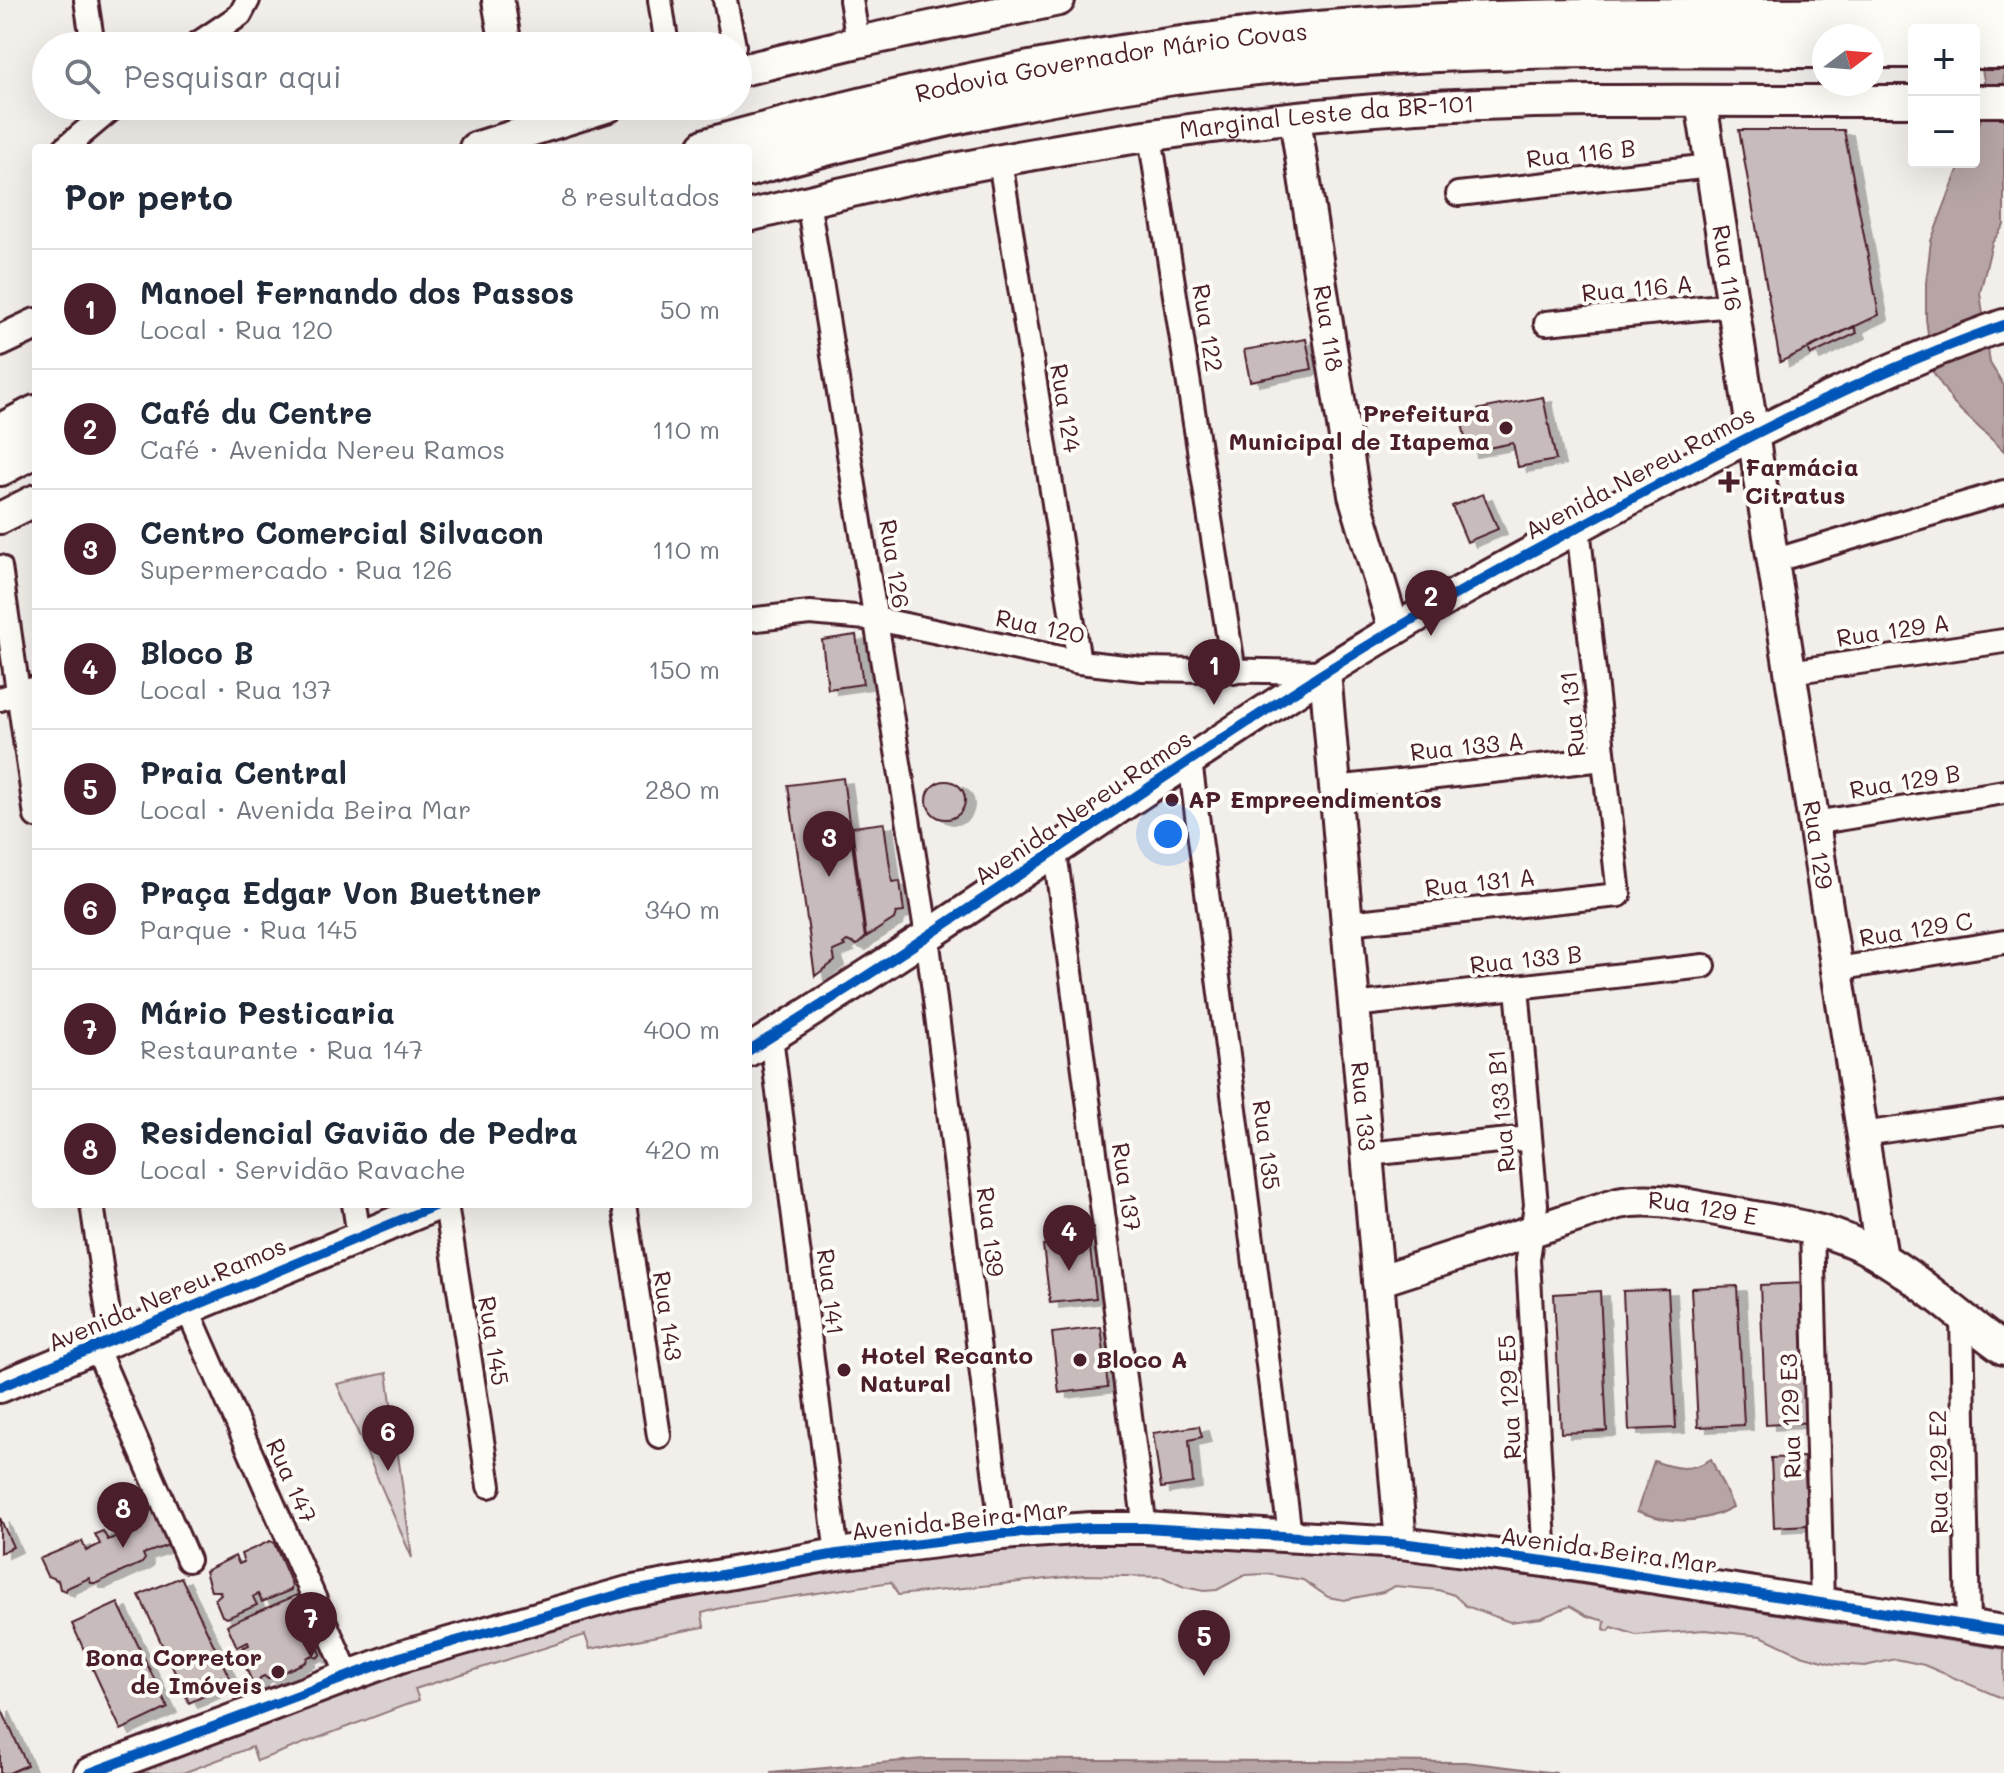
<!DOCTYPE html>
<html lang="pt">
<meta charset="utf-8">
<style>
body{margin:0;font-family:Mali,sans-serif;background:#f6f6f7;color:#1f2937}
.controls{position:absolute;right:24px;top:24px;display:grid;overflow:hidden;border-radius:8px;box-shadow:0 8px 32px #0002}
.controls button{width:72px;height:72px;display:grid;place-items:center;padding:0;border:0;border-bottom:2px solid #e0e1e3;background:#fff;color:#1f2937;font:40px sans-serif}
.compass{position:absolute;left:1812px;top:24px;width:72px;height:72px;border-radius:50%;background:#fff;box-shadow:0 8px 32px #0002;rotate:74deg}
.you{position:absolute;left:1168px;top:834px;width:28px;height:28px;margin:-20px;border:6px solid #fff;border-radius:50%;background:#1a73e8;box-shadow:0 0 0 12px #1a73e833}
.badge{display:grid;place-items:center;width:52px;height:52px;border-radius:50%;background:#4a1f2b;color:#fff;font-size:26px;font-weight:700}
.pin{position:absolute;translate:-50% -66px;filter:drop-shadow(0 2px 4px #0008)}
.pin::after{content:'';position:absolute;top:42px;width:28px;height:24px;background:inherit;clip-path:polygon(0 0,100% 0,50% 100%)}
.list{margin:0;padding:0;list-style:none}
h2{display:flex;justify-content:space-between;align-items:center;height:104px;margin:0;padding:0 32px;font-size:34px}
h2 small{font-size:26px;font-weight:400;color:#747a83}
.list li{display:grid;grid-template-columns:52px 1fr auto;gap:24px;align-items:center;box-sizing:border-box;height:120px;padding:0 32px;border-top:2px solid #e0e1e3}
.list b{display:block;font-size:30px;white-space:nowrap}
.list p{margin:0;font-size:26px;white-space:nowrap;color:#747a83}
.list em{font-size:26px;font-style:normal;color:#747a83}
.icon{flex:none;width:44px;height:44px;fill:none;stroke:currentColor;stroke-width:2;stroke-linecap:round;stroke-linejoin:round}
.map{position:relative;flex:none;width:2004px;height:1773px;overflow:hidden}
.search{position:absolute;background:#fff;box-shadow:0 8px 32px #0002;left:32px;top:32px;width:720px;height:88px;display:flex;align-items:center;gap:20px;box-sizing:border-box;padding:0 28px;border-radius:44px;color:#747a83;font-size:30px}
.panel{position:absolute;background:#fff;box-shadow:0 8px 32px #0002;left:32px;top:144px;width:720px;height:1064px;border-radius:8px}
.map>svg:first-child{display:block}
.green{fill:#d9d0cf;stroke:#92787d;stroke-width:2}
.water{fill:#b7a5a6;stroke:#8b6f75;stroke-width:2}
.building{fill:#c8bbbb;stroke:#4a1f2b;stroke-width:2;filter:url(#shadow)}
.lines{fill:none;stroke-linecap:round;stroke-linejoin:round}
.street-casing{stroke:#4a1f2b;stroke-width:28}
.secondary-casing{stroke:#4a1f2b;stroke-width:36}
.highway-casing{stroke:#4a1f2b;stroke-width:44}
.street{stroke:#fdfcf7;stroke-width:22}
.secondary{stroke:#fdfcf7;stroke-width:30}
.highway{stroke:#fdfcf7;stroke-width:38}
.cycleway-casing{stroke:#fdfcf7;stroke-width:15}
.cycleway{stroke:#0057b8;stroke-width:10}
.poi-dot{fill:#4a1f2b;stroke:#fdfcf7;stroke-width:3}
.labels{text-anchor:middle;stroke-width:8;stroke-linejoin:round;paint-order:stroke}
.street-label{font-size:24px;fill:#4a1f2b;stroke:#fdfcf7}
.poi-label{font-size:24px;font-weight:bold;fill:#4a1f2b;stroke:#fdfcf7;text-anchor:start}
</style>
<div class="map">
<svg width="2004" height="1773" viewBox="0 0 2004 1773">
<defs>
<filter id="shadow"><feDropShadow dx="9" dy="5" stdDeviation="0" flood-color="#0004"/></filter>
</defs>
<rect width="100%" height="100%" fill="#f2efeb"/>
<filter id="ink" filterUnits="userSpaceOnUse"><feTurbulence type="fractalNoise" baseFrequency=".0125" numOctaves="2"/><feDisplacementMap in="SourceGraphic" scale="16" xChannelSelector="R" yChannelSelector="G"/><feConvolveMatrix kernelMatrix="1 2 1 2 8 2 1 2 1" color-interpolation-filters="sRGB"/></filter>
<g filter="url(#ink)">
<path class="green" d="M 387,1373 L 412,1558 L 337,1384 Z
M 1138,1540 L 1404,1557 L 2004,1649 L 2004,1699 L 1924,1665 L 1896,1659 L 1865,1666 L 1834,1664 L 1801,1655 L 1761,1636 L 1705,1630 L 1636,1635 L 1612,1627 L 1609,1631 L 1604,1629 L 1605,1621 L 1587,1616 L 1570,1606 L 1541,1618 L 1510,1622 L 1466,1606 L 1454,1595 L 1438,1590 L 1395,1586 L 1383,1592 L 1344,1600 L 1328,1597 L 1303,1580 L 1267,1574 L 1245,1575 L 1217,1590 L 1204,1591 L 1184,1587 L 1163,1577 L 1085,1575 L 898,1595 L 891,1582 L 729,1606 L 702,1613 L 704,1627 L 590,1649 L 585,1635 L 415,1689 L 419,1700 L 257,1761 L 252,1747 L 183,1773 L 116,1773 L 335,1692 L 626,1602 L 817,1567 L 989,1546 Z"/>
<path class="water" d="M 1968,0 L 2004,0 L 2004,225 L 1992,243 L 1980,293 L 1990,363 L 2004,386 L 2004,451 L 1954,404 L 1933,372 L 1926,319 L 1926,283 L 1931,241 L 1961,162 L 1974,162 L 1974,136 L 1985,110 L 1984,80 Z
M 1711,1459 L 1733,1507 C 1702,1524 1669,1524 1637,1511 L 1654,1461 C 1675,1469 1691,1472 1711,1459 Z
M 924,1759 L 1466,1762 L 1557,1773 L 770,1773 Z"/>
<path class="building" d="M 1739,130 L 1844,130 L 1879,315 L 1780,362 Z
M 1854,326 L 1857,333 L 1811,355 L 1808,348 Z
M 1306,339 L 1312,369 L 1250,381 L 1244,350 Z
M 1543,397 L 1556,460 L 1518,467 L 1513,443 L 1468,452 L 1460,413 Z
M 1483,494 L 1498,529 L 1467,542 L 1452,506 Z
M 856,635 L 863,684 L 828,689 L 822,640 Z
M 843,778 L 865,938 L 857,945 L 847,941 L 843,944 L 845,946 L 833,951 L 835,961 L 815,976 L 788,785 Z
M927 800a19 19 0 1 1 38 0a19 19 0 1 1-38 0Z
M 884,823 L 892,882 L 900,881 L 904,912 L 896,913 L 894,919 L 866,937 L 852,827 Z
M 1089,1240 L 1096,1298 L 1050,1303 L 1043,1245 Z
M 1806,1283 L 1813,1422 L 1766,1425 L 1760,1285 Z
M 1737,1286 L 1744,1425 L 1698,1427 L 1691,1288 Z
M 1668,1289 L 1676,1428 L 1629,1430 L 1623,1291 Z
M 1600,1291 L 1607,1431 L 1561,1433 L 1554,1294 Z
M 1101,1327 L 1108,1387 L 1059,1393 L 1052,1333 Z
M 1199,1426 L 1202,1437 L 1189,1440 L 1193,1483 L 1161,1488 L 1153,1433 Z
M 1804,1457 L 1808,1525 L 1774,1527 L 1771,1458 Z
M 161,1506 L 170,1542 L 169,1545 L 143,1554 L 145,1559 L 142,1563 L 97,1583 L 91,1583 L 89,1578 L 67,1588 L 66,1591 L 60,1589 L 58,1580 L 47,1576 L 39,1559 L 82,1541 L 86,1551 L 100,1544 L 95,1534 L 103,1531 L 108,1540 L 123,1534 L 119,1524 Z
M 0,1518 L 13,1547 L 0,1553 Z
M 270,1541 L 274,1543 L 292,1585 L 291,1590 L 262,1602 L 258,1594 L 253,1597 L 257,1605 L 227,1618 L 222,1616 L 215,1599 L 221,1594 L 220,1591 L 211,1591 L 205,1571 L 235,1556 L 239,1564 L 244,1562 L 241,1554 Z
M 181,1577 L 232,1683 L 189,1703 L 139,1595 Z
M 297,1595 L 307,1616 L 293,1622 L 295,1625 L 306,1620 L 321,1654 L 317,1658 L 312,1655 L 307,1658 L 306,1662 L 268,1679 L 264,1676 L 260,1678 L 259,1683 L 253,1684 L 238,1650 L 249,1645 L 248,1642 L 237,1647 L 227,1625 Z
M 118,1603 L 168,1708 L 121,1730 L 72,1624 Z
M 0,1706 L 27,1765 L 9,1773 L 0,1773 Z"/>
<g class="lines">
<g class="street-casing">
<path id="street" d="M 86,0 L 93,46
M 660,0 L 667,46
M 725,0 L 734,46
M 851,0 L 858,42
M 194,46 L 240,15 L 248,0
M 1150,136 L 1234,672
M 65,148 L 115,106
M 1000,161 L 1079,662
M 1458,194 L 1711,166
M 808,201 L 927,936 L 1002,1534
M 1546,323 L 1732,305
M 1773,561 L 2004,492
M 0,567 L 36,816
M 748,620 L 810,613 L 877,619 L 1079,662 L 1143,669 L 1325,672
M 1790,672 L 2004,641
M 0,699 L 36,688
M 1190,761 L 1290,1535
M 1335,788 L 1604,759
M 1814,823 L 2004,792
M 1055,852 L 1145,1528
M 1347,923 L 1619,895 L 1578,527
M 1837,969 L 2004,942
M 1517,987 L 1536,1205 L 1528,1259 L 1545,1561
M 1354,1005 L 1704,966
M 771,1037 L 837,1554
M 1863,1134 L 2004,1113
M 1367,1154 L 1530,1138
M 92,1204 L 112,1341
M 354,1204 L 359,1236
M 446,1204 L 489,1486
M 624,1204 L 659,1436
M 1812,1228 L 1822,1603
M 187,1308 L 348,1675
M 1962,1318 L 1968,1625
M 96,1347 L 188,1560"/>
</g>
<g class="secondary-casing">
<g id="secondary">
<path d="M 498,0 L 506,46"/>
<path d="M 738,71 L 858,42 L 1059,0"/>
<path d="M 1974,101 L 2004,101"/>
<path id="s1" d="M 1701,102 L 1882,1258"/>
<path id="s2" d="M 1295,119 L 1354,495 L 1394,630"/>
<path d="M 475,148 L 609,106"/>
<path id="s3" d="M 748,216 C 967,160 1192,122 1417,107 C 1582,97 1749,102 1914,101"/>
<path d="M 0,341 L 36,324"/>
<path d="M 0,518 L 36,500"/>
<path id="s4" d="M 1325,672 L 1401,1543"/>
<path d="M 748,1051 C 943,931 1129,797 1322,674 C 1429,606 1541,547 1653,487 C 1766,427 1882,368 2004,325"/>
<path id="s5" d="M 1378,1281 L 1618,1203 C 1653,1196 1687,1205 1722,1211 C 1768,1220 1816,1225 1859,1245 C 1912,1271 1956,1315 2004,1349"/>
<path d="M 0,1387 L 439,1204"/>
<path d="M 90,1773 L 400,1657 L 628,1592 L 837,1554 L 1002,1534 L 1091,1528 L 1145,1528 L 1401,1543 L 1545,1561 L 2004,1631"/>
</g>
</g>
<g class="highway-casing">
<g id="highway">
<path d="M 1872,48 L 1914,48"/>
<path d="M 1974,49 L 2004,49"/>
<path id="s6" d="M 707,148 C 878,100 1051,61 1228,40 C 1387,21 1548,18 1708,18 C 1807,18 1905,17 2004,18"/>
<path d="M 748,167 C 908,122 1073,85 1239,67 C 1434,45 1628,47 1824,48"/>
<path d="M 0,434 L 36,415"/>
<path d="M 0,466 L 36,447"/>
</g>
</g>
<use href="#street" class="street"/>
<use href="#secondary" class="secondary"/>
<use href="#highway" class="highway"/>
<g class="cycleway-casing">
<path id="cycleway" d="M 748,1051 C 943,931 1129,797 1322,674 C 1429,606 1541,547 1653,487 C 1766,427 1882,368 2004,325
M 0,1387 L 439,1204
M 90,1773 L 400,1657 L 628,1592 L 837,1554 L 1002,1534 L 1091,1528 L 1145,1528 L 1401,1543 L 1545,1561 L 2004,1631"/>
</g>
<use href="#cycleway" class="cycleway"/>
</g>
</g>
<g class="poi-dot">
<circle cx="1506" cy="428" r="8"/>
<path d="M1725 470h8v8h8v8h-8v8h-8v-8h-8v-8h8z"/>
<circle cx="1172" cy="800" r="8"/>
<circle cx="1080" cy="1360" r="8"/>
<circle cx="844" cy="1370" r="8"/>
<circle cx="278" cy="1672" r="8"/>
</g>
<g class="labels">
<g class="street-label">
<text dy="8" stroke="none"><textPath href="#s6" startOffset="414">Rodovia Governador Mário Covas</textPath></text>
<text dy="8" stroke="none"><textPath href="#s3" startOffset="588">Marginal Leste da BR-101</textPath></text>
<text transform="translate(1581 154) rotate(-6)" y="8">Rua 116 B</text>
<text dy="8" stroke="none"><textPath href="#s1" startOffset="168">Rua 116</textPath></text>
<text transform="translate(1637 289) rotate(-5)" y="8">Rua 116 A</text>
<text transform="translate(1207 328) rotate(81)" y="8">Rua 122</text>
<text dy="8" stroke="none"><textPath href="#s2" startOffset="212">Rua 118</textPath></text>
<text transform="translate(1065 408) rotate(81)" y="8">Rua 124</text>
<text transform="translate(1640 473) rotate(-28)" y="8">Avenida Nereu Ramos</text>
<text transform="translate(894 564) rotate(81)" y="8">Rua 126</text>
<text transform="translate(1040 627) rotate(12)" y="8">Rua 120</text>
<text transform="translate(1893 631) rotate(-8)" y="8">Rua 129 A</text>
<text transform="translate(1573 714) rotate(-96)" y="8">Rua 131</text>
<text transform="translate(1467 747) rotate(-6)" y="8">Rua 133 A</text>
<text transform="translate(1905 782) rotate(-9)" y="8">Rua 129 B</text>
<text transform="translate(1083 808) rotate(-34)" y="8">Avenida Nereu Ramos</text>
<text dy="8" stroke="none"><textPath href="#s1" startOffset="752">Rua 129</textPath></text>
<text transform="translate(1480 883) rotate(-6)" y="8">Rua 131 A</text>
<text transform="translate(1916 930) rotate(-9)" y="8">Rua 129 C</text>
<text transform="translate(1526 960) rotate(-6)" y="8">Rua 133 B</text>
<text dy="8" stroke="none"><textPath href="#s4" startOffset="436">Rua 133</textPath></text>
<text transform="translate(1502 1111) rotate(-95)" y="8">Rua 133 B1</text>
<text transform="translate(1266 1145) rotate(83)" y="8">Rua 135</text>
<text transform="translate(1126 1187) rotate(82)" y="8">Rua 137</text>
<text dy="8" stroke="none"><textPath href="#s5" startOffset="338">Rua 129 E</textPath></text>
<text transform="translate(990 1232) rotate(83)" y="8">Rua 139</text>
<text transform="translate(830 1292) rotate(83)" y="8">Rua 141</text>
<text transform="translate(167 1295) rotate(-23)" y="8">Avenida Nereu Ramos</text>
<text transform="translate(667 1316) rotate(82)" y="8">Rua 143</text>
<text transform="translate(493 1341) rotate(81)" y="8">Rua 145</text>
<text transform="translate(1510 1397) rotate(-93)" y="8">Rua 129 E5</text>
<text transform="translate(1791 1416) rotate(-92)" y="8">Rua 129 E3</text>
<text transform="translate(1939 1472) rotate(-91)" y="8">Rua 129 E2</text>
<text transform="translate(291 1481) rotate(66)" y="8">Rua 147</text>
<text transform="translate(960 1521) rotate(-6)" y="8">Avenida Beira Mar</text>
<text transform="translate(1609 1551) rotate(8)" y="8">Avenida Beira Mar</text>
</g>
<g class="poi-label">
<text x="1490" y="422" text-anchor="end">Prefeitura<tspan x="1490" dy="28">Municipal de Itapema</tspan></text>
<text x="1745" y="476">Farmácia<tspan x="1745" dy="28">Citratus</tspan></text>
<text x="1188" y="808">AP Empreendimentos</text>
<text x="860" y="1364">Hotel Recanto<tspan x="860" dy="28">Natural</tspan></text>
<text x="1096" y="1368">Bloco A</text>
<text x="262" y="1666" text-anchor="end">Bona Corretor<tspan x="262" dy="28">de Imóveis</tspan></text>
</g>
</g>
</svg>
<div class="controls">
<button>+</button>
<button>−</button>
</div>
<svg class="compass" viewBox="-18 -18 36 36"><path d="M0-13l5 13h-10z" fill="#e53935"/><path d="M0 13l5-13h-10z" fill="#747a83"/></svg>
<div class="you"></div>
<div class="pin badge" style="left:1214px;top:705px">1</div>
<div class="pin badge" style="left:1431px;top:636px">2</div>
<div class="pin badge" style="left:829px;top:877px">3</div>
<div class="pin badge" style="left:1069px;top:1271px">4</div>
<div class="pin badge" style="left:1204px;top:1676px">5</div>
<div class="pin badge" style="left:388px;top:1471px">6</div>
<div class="pin badge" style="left:311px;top:1658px">7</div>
<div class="pin badge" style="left:123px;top:1548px">8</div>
<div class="search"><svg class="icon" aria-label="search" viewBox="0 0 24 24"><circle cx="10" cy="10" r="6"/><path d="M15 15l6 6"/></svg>Pesquisar aqui</div>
<section class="panel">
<h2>Por perto<small>8 resultados</small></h2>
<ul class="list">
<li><span class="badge">1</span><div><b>Manoel Fernando dos Passos</b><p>Local · Rua 120</p></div><em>50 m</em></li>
<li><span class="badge">2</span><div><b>Café du Centre</b><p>Café · Avenida Nereu Ramos</p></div><em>110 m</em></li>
<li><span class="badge">3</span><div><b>Centro Comercial Silvacon</b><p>Supermercado · Rua 126</p></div><em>110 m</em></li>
<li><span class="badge">4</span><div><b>Bloco B</b><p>Local · Rua 137</p></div><em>150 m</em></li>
<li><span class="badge">5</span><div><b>Praia Central</b><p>Local · Avenida Beira Mar</p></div><em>280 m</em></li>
<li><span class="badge">6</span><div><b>Praça Edgar Von Buettner</b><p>Parque · Rua 145</p></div><em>340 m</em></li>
<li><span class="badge">7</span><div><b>Mário Pesticaria</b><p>Restaurante · Rua 147</p></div><em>400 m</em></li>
<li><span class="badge">8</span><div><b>Residencial Gavião de Pedra</b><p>Local · Servidão Ravache</p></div><em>420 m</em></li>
</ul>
</section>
</div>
